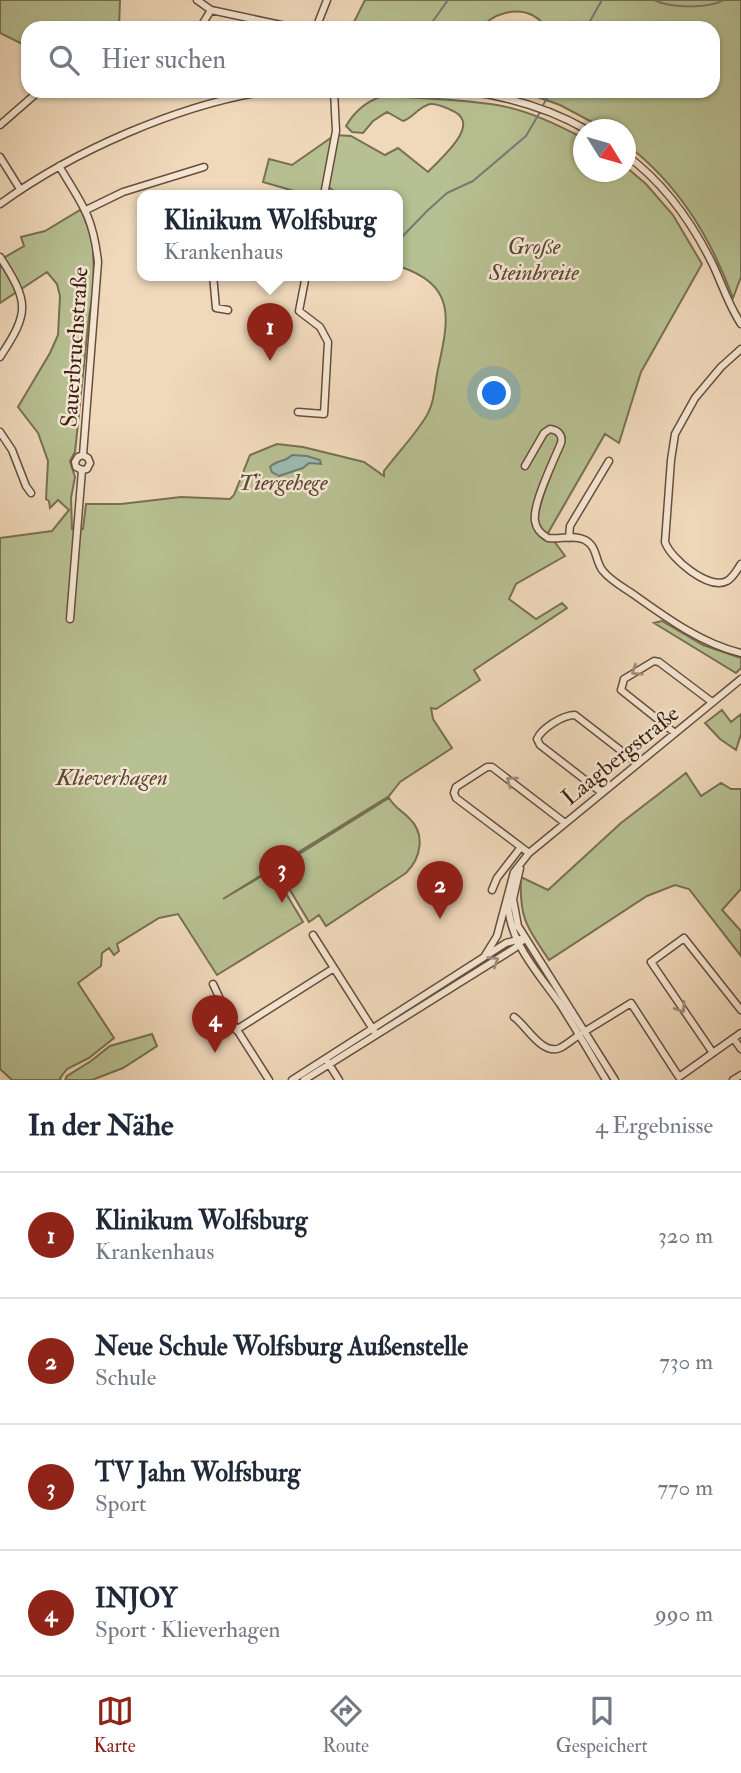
<!DOCTYPE html>
<html lang="de">
<meta charset="utf-8">
<style>
body{margin:0;font-family:"IM FELL Double Pica",serif;background:#f2f2f3;color:#1f2937}
.compass{position:absolute;left:573px;top:119px;width:63px;height:63px;border-radius:50%;background:#fff;box-shadow:0 2px 5px #0004;rotate:127deg}
.you{position:absolute;left:495px;top:394px;width:24px;height:24px;margin:-18px;border:5px solid #fff;border-radius:50%;background:#1a73e8;box-shadow:0 0 0 10px #1a73e833}
.badge{display:grid;place-items:center;width:46px;height:46px;border-radius:50%;background:#8f2418;color:#fff;font-size:23px;font-weight:700}
.pin{position:absolute;translate:-50% -58px;filter:drop-shadow(0 2px 4px #0008)}
.pin::after{content:'';position:absolute;top:37px;width:24px;height:21px;background:inherit;clip-path:polygon(0 0,100% 0,50% 100%)}
.popup{position:absolute;left:137px;top:190px;width:266px;height:91px;box-sizing:border-box;display:grid;place-content:center;border-radius:14px;background:#fff;filter:drop-shadow(0 2px 5px #0005);font-size:23px;white-space:nowrap;color:#747a83}
.popup b{font-size:26px;color:#1f2937}
.popup::after{content:'';position:absolute;left:50%;top:100%;margin-left:-14px;border:14px solid transparent;border-top-color:#fff}
.list{margin:0;padding:0;list-style:none}
h2{display:flex;justify-content:space-between;align-items:center;height:91px;margin:0;padding:0 28px;font-size:30px}
h2 small{font-size:23px;font-weight:400;color:#747a83}
.list li{display:grid;grid-template-columns:46px 1fr auto;gap:21px;align-items:center;box-sizing:border-box;height:126px;padding:0 28px;border-top:2px solid #e0e1e3}
.list b{display:block;font-size:26px;white-space:nowrap}
.list p{margin:0;font-size:23px;white-space:nowrap;color:#747a83}
.list em{font-size:23px;font-style:normal;color:#747a83}
.icon{flex:none;width:38px;height:38px;fill:none;stroke:currentColor;stroke-width:2;stroke-linecap:round;stroke-linejoin:round}
.map{position:relative;flex:none;width:741px;height:1080px;overflow:hidden}
.search{position:absolute;background:#fff;box-shadow:0 2px 5px #0004;left:21px;right:21px;top:21px;height:77px;display:flex;align-items:center;gap:18px;box-sizing:border-box;padding:0 24px;border-radius:21px;color:#747a83;font-size:26px}
.sheet{height:595px;background:#fff}
nav{display:flex;justify-content:space-around;align-items:center;box-sizing:border-box;height:98px;border-top:2px solid #e0e1e3;background:#fff;font-size:19px;color:#747a83}
nav a{display:grid;justify-items:center;gap:4px}
nav .on{color:#8f2418}
.map>svg:first-child{display:block}
.green{fill:#b7c092;stroke:#787052;stroke-width:2}
.water{fill:#9abab0;stroke:#737c71;stroke-width:2}
.lines{fill:none;stroke-linecap:round;stroke-linejoin:round}
.stream{stroke:#737c71;stroke-width:2}
.minor-casing{stroke:#674e3c;stroke-width:9}
.minor{stroke:#f5e6d3;stroke-width:6}
.oneway{stroke:#a08c7c}
.labels{text-anchor:middle;stroke-width:5;stroke-linejoin:round;paint-order:stroke}
.park-label{font-size:23px;font-style:italic;fill:#584732;stroke:#f5e6d3}
.street-label{font-size:23px;fill:#391f12;stroke:#f5e6d3}
</style>
<div class="map">
<svg width="741" height="1080" viewBox="0 0 741 1080">
<rect width="100%" height="100%" fill="#f0d9bb"/>
<filter id="stains"><feTurbulence type="fractalNoise" baseFrequency=".00286" numOctaves="4"/><feColorMatrix values="0 0 0 0 .2 0 0 0 0 .09 0 0 0 0 .02 0 0 0 .5 -.17"/></filter>
<radialGradient id="worn" r=".72"><stop offset=".6" stop-color="#630" stop-opacity="0"/><stop offset="1" stop-color="#630" stop-opacity=".3"/></radialGradient>
<path class="green" d="M 0,0 L 120,0 L 119,28 L 28,28 L 28,47 L 0,33 Z
M 365,0 L 741,0 L 741,277 L 733,298 C 710,236 678,184 626,144 L 626,130 L 605,129 L 560,105 L 521,91 L 713,91 L 713,28 L 550,28 C 544,24 538,18 532,15 C 516,7 491,14 482,28 L 351,28 Z
M 383,96 C 421,98 459,99 497,105 C 527,110 556,124 583,138 L 584,172 L 626,172 L 626,167 L 646,184 L 673,215 L 702,264 L 641,372 L 619,443 L 605,434 L 548,533 L 565,556 L 516,584 L 509,599 L 536,619 L 562,603 L 567,608 L 474,670 L 480,680 L 436,709 L 431,708 L 433,719 L 452,748 L 400,782 L 389,796 L 223,899 L 272,870 L 303,922 L 217,975 L 178,914 L 159,918 L 117,944 L 119,951 L 114,955 L 109,948 L 102,953 L 101,966 L 78,983 L 114,1038 L 89,1058 L 67,1069 L 60,1078 L 61,1080 L 12,1080 L 0,1069 L 0,538 L 52,531 L 69,510 L 58,500 L 50,508 L 49,501 L 46,499 L 48,461 L 38,433 L 18,407 L 50,353 L 58,335 L 60,296 L 57,284 L 47,272 L 0,303 L 0,260 L 24,246 L 21,237 L 45,231 L 80,210 L 82,212 L 93,241 L 94,288 L 89,317 L 75,452 L 70,461 L 75,477 L 71,498 L 72,529 L 83,529 L 86,504 L 121,504 L 181,497 L 230,499 L 234,495 L 250,455 L 277,444 L 303,447 L 364,462 L 384,476 L 384,471 C 395,456 423,426 429,411 C 435,399 435,382 438,369 C 449,318 457,285 398,266 L 398,195 L 339,195 L 326,185 L 323,195 L 308,195 L 263,182 L 269,159 L 292,165 L 335,135 L 351,136 L 385,155 L 398,148 L 428,172 C 441,158 484,123 451,110 C 444,107 437,103 430,104 C 418,107 413,118 403,121 L 387,112 L 373,121 L 363,133 L 352,132 L 346,126 C 354,112 367,101 383,96 Z
M 662,621 L 703,645 L 741,658 L 741,668 L 736,673 L 654,623 Z
M 722,710 L 731,722 L 741,714 L 741,734 L 736,750 L 720,739 L 705,723 Z
M 686,773 L 701,796 L 721,783 L 731,789 L 741,789 L 741,889 L 722,910 L 741,931 L 741,956 L 689,889 L 675,885 L 647,896 L 549,960 C 527,927 519,919 521,877 L 548,890 L 621,823 Z
M 389,798 C 395,808 401,810 409,818 C 426,834 421,858 406,873 L 326,926 L 319,915 L 309,922 L 277,868 Z
M 152,1034 L 157,1046 L 123,1068 L 92,1080 L 65,1080 L 67,1076 L 91,1061 L 110,1046 Z"/>
<path class="water" d="M 292,455 L 307,456 L 320,460 L 321,464 L 309,463 L 303,468 L 279,476 L 272,472 L 270,467 C 276,460 286,462 292,455 Z"/>
<g class="lines">
<path class="stream" d="M 654,0 C 670,8 708,9 724,0
M 428,28 L 448,0
M 586,28 L 602,0
M 542,107 L 551,91
M 398,241 L 427,211 L 447,193 L 473,181 L 526,136 L 540,112"/>
<g class="minor-casing">
<path id="minor" d="M 197,0 L 211,10 L 295,28
M 200,28 L 211,10
M 316,28 L 327,0
M 468,91 C 509,97 551,109 587,130
M 0,125 L 39,91
M 626,155 C 664,183 692,222 713,265 C 722,284 729,306 741,324
M 0,157 L 20,189
M 59,166 C 82,204 93,216 98,262 L 83,455 L 88,458 L 90,463 L 87,469 L 82,470 L 76,467 L 75,462 L 78,457 L 83,455
M 324,195 L 336,131 L 334,91
M 0,204 C 73,151 180,104 268,91
M 86,210 L 123,192 L 204,167
M 0,257 C 29,302 30,312 0,357
M 213,275 L 216,308 L 228,310
M 741,349 L 721,367 L 695,398 L 675,434 L 671,460 L 665,542 C 670,558 709,591 727,581 C 733,578 737,570 741,564
M 298,412 L 324,414 L 328,342 L 320,327 L 299,311 L 306,275
M 0,432 L 12,450 L 26,486 L 31,493
M 525,466 L 544,433 L 550,429 C 558,430 563,435 561,443 C 554,460 532,505 535,521 C 536,529 541,534 548,538 C 560,540 573,534 585,540 C 598,547 595,562 603,571 C 611,581 623,587 633,594 C 665,617 702,644 741,653
M 569,538 L 570,526 L 609,461
M 70,619 L 82,470
M 675,733 L 621,690 L 624,679 L 654,661 L 659,662 L 712,702
M 602,793 L 540,745 L 537,739 C 542,728 563,715 575,715 L 637,763
M 529,853 L 456,798 L 454,793 L 456,787 L 487,767 L 492,767 L 565,823
M 520,868 L 513,899 L 518,926 L 615,1080
M 492,890 L 497,878 L 521,847
M 508,898 C 507,941 537,971 560,1004 C 576,1029 591,1055 606,1080
M 313,935 L 374,1031
M 484,957 L 497,936 L 514,872 L 529,853 L 741,679
M 213,984 L 227,1014 L 269,1080
M 514,1017 C 526,1025 542,1056 560,1048 C 566,1045 573,1039 579,1035
M 236,1030 L 334,968
M 584,1032 L 631,1003 L 679,1077 L 741,1033
M 734,1039 L 741,1049
M 713,1053 L 651,962 L 684,938 L 741,1010
M 327,1061 L 339,1080
M 292,1080 L 506,943 L 525,938
M 304,1080 L 515,948 L 525,938
M 733,1080 L 741,1075"/>
</g>
<use href="#minor" class="minor"/>
</g>
<defs><path id="oneway-chevron" d="M-2-3.5L2.5 0L-2 3.5" fill="none" stroke-width="1.6" stroke-linecap="round" stroke-linejoin="round" transform="scale(1.75)"/></defs>
<g class="oneway">
<use href="#oneway-chevron" transform="translate(636 671) rotate(146)"/>
<use href="#oneway-chevron" transform="translate(511 781) rotate(-143)"/>
<use href="#oneway-chevron" transform="translate(494 961) rotate(-32)"/>
<use href="#oneway-chevron" transform="translate(681 1008) rotate(56)"/>
</g>
<g class="labels">
<g class="park-label">
<text x="534" y="254">Große<tspan x="534" dy="26">Steinbreite</tspan></text>
<text x="283" y="490">Tiergehege</text>
<text x="112" y="785">Klieverhagen</text>
</g>
<g class="street-label">
<text transform="translate(74 347) rotate(-86)" y="8">Sauerbruchstraße</text>
<text transform="translate(620 755) rotate(-39)" y="8">Laagbergstraße</text>
</g>
</g>
<rect width="100%" height="100%" filter="url(#stains)"/>
<rect width="100%" height="100%" fill="url(#worn)"/>
</svg>
<svg class="compass" viewBox="-18 -18 36 36"><path d="M0-13l5 13h-10z" fill="#e53935"/><path d="M0 13l5-13h-10z" fill="#747a83"/></svg>
<div class="you"></div>
<div class="pin badge" style="left:270px;top:361px">1</div>
<div class="popup"><b>Klinikum Wolfsburg</b>Krankenhaus</div>
<div class="pin badge" style="left:440px;top:919px">2</div>
<div class="pin badge" style="left:282px;top:903px">3</div>
<div class="pin badge" style="left:215px;top:1053px">4</div>
<div class="search"><svg class="icon" aria-label="search" viewBox="0 0 24 24"><circle cx="10" cy="10" r="6"/><path d="M15 15l6 6"/></svg>Hier suchen</div>
</div>
<section class="sheet">
<h2>In der Nähe<small>4 Ergebnisse</small></h2>
<ul class="list">
<li><span class="badge">1</span><div><b>Klinikum Wolfsburg</b><p>Krankenhaus</p></div><em>320 m</em></li>
<li><span class="badge">2</span><div><b>Neue Schule Wolfsburg Außenstelle</b><p>Schule</p></div><em>730 m</em></li>
<li><span class="badge">3</span><div><b>TV Jahn Wolfsburg</b><p>Sport</p></div><em>770 m</em></li>
<li><span class="badge">4</span><div><b>INJOY</b><p>Sport · Klieverhagen</p></div><em>990 m</em></li>
</ul>
</section>
<nav>
<a class="on"><svg class="icon" aria-label="map" viewBox="0 0 24 24"><path d="M3 6l6-2 6 2 6-2v14l-6 2-6-2-6 2zM9 4v14M15 6v14"/></svg>Karte</a>
<a><svg class="icon" aria-label="directions" viewBox="0 0 24 24"><path d="M12 3l9 9-9 9-9-9zM9 14v-3h6M13 9l2 2-2 2"/></svg>Route</a>
<a><svg class="icon" aria-label="saved" viewBox="0 0 24 24"><path d="M7 4h10v16l-5-4-5 4z"/></svg>Gespeichert</a>
</nav>
